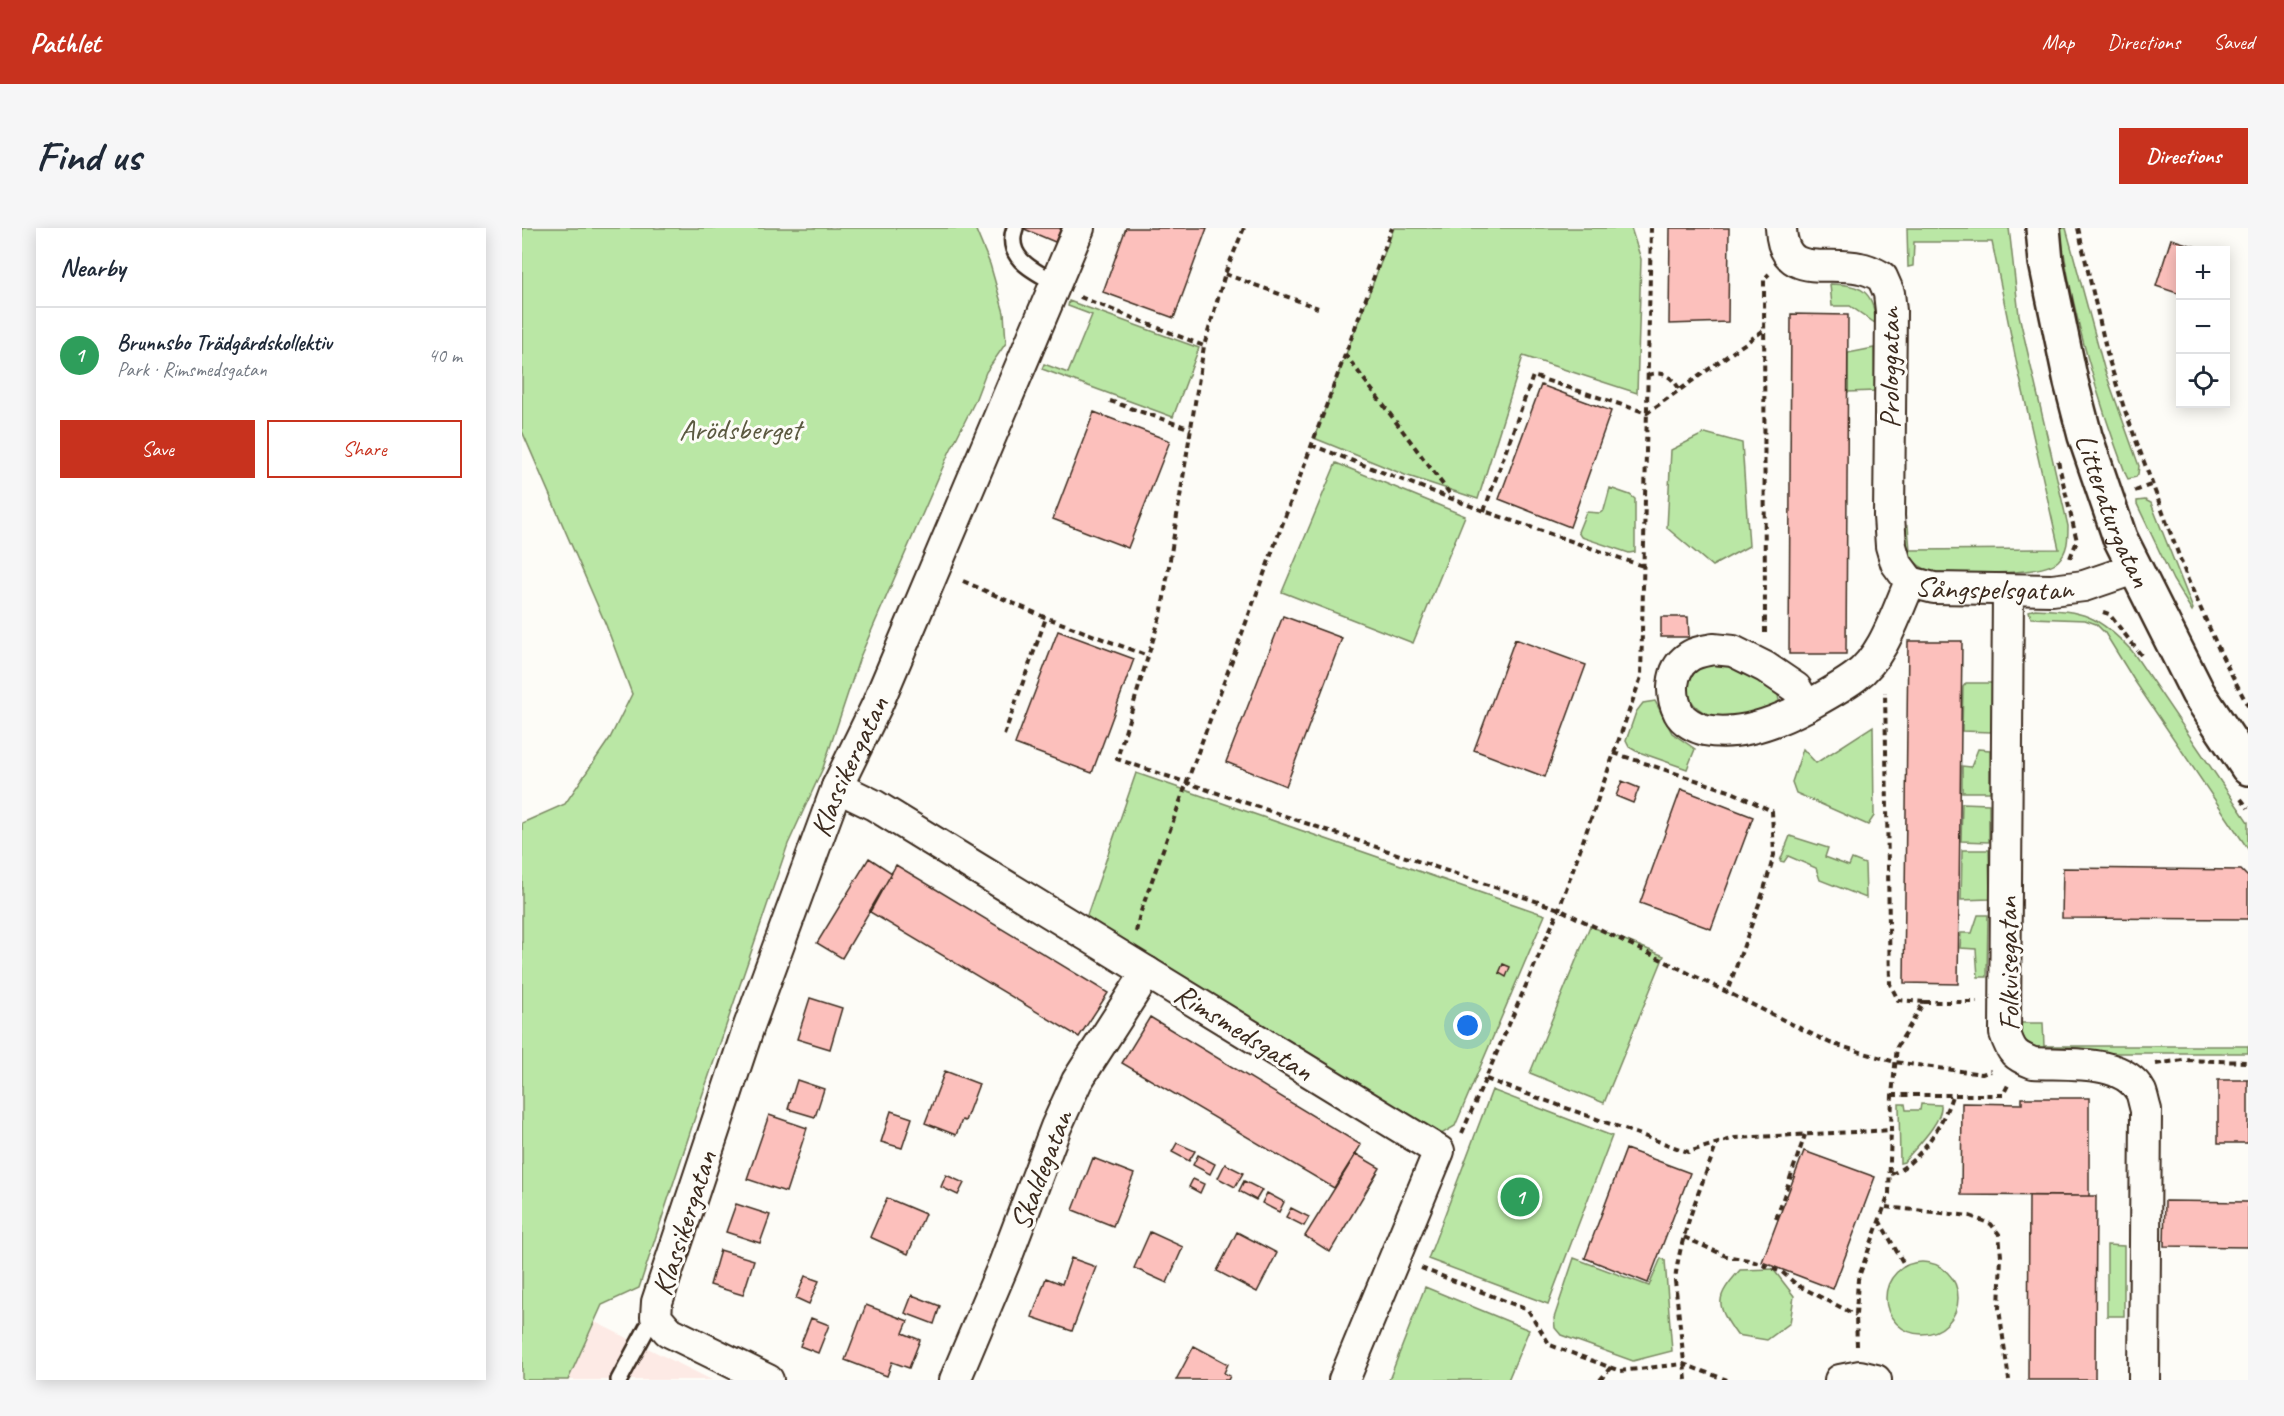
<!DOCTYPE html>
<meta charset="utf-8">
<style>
body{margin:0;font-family:Caveat,sans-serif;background:#f6f6f7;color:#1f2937}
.controls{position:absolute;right:18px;top:18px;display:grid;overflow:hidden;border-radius:0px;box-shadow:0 3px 15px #0003}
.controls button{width:54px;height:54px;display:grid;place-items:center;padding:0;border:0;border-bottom:2px solid #e0e1e3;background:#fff;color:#1f2937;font:30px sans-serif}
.you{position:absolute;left:946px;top:798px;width:21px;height:21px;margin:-15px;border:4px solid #fff;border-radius:50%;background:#1a73e8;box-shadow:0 0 0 9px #1a73e833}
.badge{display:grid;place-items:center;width:39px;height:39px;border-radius:50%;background:#c8321e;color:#fff;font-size:20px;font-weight:700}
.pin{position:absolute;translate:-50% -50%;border:3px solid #fff;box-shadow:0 2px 6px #0006}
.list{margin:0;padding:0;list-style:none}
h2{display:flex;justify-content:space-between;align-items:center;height:78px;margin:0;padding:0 24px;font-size:26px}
h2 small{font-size:20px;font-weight:400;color:#747a83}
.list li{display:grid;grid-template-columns:39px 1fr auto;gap:18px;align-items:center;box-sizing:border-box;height:96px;padding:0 24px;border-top:2px solid #e0e1e3}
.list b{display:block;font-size:22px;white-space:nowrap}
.list p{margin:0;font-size:20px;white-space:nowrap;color:#747a83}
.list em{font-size:20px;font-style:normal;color:#747a83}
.actions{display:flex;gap:12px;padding:18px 24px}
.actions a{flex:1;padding:14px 0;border:2px solid #c8321e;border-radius:0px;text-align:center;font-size:21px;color:#c8321e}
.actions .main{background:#c8321e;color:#fff}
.icon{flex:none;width:33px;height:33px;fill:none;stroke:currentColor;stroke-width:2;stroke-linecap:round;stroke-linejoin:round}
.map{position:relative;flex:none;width:1726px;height:1152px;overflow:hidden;border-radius:0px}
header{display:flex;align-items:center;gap:36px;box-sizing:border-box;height:84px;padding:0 30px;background:#c8321e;color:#fff}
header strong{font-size:28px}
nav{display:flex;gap:33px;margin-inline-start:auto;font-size:21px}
.intro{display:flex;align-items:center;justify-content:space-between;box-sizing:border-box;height:144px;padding:0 36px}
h1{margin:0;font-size:42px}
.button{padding:15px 27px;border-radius:0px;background:#c8321e;color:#fff;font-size:21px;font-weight:700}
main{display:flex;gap:36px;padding:0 36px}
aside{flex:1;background:#fff;border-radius:0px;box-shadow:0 3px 15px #0003}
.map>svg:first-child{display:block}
.built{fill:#fdeae5}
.green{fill:#bae7a5;stroke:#7a8862;stroke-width:1.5}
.building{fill:#fcc0bc;stroke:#3b2a1e;stroke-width:1.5}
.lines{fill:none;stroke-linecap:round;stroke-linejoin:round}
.service-casing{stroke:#3b2a1e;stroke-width:20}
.minor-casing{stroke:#3b2a1e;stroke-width:34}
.tertiary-casing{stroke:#3b2a1e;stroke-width:38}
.path{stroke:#3b2a1e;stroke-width:4;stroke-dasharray:6 4.5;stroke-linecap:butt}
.service{stroke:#fdfcf7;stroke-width:15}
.minor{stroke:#fdfcf7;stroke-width:30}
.tertiary{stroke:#fdfcf7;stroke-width:33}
.labels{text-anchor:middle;stroke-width:6;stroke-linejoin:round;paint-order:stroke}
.street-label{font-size:30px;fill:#3b2a1e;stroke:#fdfcf7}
.park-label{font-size:30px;fill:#5b5940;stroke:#fdfcf7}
</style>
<header>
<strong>Pathlet</strong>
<nav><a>Map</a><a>Directions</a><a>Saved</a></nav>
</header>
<div class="intro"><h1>Find us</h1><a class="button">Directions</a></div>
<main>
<aside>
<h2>Nearby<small></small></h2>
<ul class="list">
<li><span class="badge" style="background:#2e9e5b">1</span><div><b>Brunnsbo Trädgårdskollektiv</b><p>Park · Rimsmedsgatan</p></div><em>40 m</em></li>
</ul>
<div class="actions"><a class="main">Save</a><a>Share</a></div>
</aside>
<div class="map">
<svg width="1726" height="1152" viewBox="0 0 1726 1152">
<rect width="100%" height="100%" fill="#fdfcf7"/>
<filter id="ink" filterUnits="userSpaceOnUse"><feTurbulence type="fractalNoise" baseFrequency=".0167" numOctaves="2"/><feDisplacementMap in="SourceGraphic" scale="12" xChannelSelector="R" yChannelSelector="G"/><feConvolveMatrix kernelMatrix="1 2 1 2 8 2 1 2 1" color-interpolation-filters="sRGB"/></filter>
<g filter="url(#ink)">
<path class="built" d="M 73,1094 L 190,1152 L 46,1152 Z"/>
<path class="green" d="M 0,0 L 453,0 L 468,36 L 482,85 L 484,115 L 464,144 L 453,173 L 427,225 L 338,429 L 301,540 L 266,616 L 178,874 L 117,1060 L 80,1077 L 46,1152 L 0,1152 L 0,595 L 43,576 L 88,510 L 110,466 L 84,397 L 0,203 Z
M 872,0 L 1109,0 L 1119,31 L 1115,165 L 1001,128 L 956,271 L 883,247 L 792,210 Z
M 1385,0 L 1487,0 L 1497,87 L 1546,298 C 1546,311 1546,323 1536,333 C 1518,349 1436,345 1411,344 C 1387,337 1383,321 1382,299 L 1386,298 L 1388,322 L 1537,321 L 1495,137 L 1470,14 L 1392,14 L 1391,38 L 1386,39 Z
M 1538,0 L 1544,0 L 1582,140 L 1617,238 L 1616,246 L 1614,249 L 1606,251 L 1604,247 C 1574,167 1550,85 1538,0 Z
M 1308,56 C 1338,56 1353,63 1353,95 L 1328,78 L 1310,78 Z
M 547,73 L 677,120 L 651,189 L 520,141 L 522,136 L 546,145 L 570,87 L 546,78 Z
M 1352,120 L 1353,163 L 1326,164 L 1326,125 Z
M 1183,205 L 1220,215 L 1227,318 L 1190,338 L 1145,300 L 1149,222 Z
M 814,235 L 943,288 L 891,415 L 760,364 Z
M 1088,260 L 1108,267 L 1113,271 L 1113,324 L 1107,325 L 1059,309 L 1056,304 L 1064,284 L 1078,285 L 1082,282 Z
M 1623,272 L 1629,275 L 1671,381 L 1670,383 L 1651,352 L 1615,276 L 1615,273 Z
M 1513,381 C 1562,383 1576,387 1610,423 L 1726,594 L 1726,621 L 1612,452 L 1583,405 L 1574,396 L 1563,392 L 1509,390 L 1507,383 Z
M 1201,435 C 1222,441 1240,454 1256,467 L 1258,479 C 1243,482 1218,492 1203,491 C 1157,486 1150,437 1201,435 Z
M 1444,455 L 1470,455 L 1469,504 L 1440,503 L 1441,459 Z
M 1133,473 L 1150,505 L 1173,521 L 1165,541 L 1114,523 L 1107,519 L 1104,513 L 1114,484 L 1121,475 Z
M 1351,498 L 1352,588 L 1346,597 L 1274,565 L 1270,554 L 1281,521 L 1294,535 Z
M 1456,521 L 1468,522 L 1468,564 L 1440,564 L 1440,538 L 1449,539 Z
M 614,545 L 1023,687 L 933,898 L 916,908 L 562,696 Z
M 1440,575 L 1467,576 L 1467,614 L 1439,613 Z
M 1268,608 L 1306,620 L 1303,629 L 1327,638 L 1330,631 L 1343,636 L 1344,670 L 1298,652 L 1294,640 L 1266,628 L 1262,634 L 1258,633 Z
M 1440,622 L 1467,622 L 1468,671 L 1439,672 Z
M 1456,687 L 1466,687 L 1465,749 L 1456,749 L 1454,721 L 1438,720 L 1439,705 L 1450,705 Z
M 1068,698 L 1142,728 L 1082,875 L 1008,845 Z
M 1497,795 L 1521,795 L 1522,818 L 1726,818 L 1726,825 L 1543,825 L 1509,820 L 1500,812 L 1497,805 Z
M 970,862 L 1090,908 L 1026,1076 L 906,1031 Z
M 1377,876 L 1383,876 L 1384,882 L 1398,882 L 1399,876 L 1419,877 C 1421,894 1392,921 1382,934 L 1378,935 Z
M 1585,1017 L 1602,1018 L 1602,1088 L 1585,1088 Z
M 1052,1030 L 1127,1058 L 1139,1030 L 1143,1032 L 1150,1123 L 1111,1133 L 1039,1107 L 1033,1100 L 1032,1090 Z
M1364 1070a36 36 0 1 1 72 0a36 36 0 1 1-72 0Z
M 1251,1041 L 1272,1068 L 1268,1095 L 1245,1112 L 1215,1107 C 1193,1076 1193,1070 1218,1042 Z
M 903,1059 L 1007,1102 L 986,1152 L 867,1152 Z"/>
<path class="building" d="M 500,0 L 539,0 L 533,14 Z
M 604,0 L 685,0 L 652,90 L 581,64 Z
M 1148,0 L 1207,0 L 1206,94 L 1147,96 Z
M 1649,11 L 1684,22 L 1658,22 L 1658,66 L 1634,58 Z
M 1269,86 L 1326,87 L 1324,426 L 1267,426 Z
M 1019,157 L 1089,183 L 1048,299 L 977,271 Z
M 572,184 L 648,213 L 606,320 L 531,291 Z
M 761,388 L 820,410 L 764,558 L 704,534 Z
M 1139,389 L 1166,389 L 1167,409 L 1139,409 Z
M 536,403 L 612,431 L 570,545 L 493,516 Z
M 993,411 L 1064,437 L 1023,549 L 952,522 Z
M 1386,413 L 1440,413 L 1436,756 L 1382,755 Z
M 1100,553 L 1117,560 L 1111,575 L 1094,568 Z
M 1159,561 L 1231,589 L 1189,701 L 1118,675 Z
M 347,630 L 370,645 L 320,730 L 295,715 Z
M 374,637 L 586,765 L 557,809 L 348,684 Z
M 1541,640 L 1719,642 L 1726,649 L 1726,691 L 1540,690 Z
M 981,736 L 988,739 L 984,749 L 977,745 Z
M 288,770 L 320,780 L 308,821 L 275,811 Z
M 628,789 L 839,917 L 812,960 L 600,835 Z
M 423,843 L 457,856 L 443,893 L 440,892 L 434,907 L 403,895 Z
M 275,852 L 302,861 L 293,889 L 266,881 Z
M 1696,852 L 1726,852 L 1726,915 L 1696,915 Z
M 1500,870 L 1567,870 L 1567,968 L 1439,967 L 1440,875 L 1500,876 Z
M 369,883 L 390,890 L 380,920 L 359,914 Z
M 247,887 L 285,900 L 264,964 L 225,951 Z
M 655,915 L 673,923 L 667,933 L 650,924 Z
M 1104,921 L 1168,945 L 1126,1055 L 1063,1030 Z
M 1282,923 L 1353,949 L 1311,1061 L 1240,1034 Z
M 834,926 L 858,940 L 808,1024 L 783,1008 Z
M 676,927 L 693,936 L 688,946 L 671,937 Z
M 571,930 L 612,946 L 591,998 L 551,982 Z
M 703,936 L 721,945 L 713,959 L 696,950 Z
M 424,947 L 442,955 L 436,967 L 419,959 Z
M 671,951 L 682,956 L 678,965 L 667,959 Z
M 722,953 L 740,962 L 734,972 L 717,963 Z
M 745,965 L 762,974 L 757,984 L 740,975 Z
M 1507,968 L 1574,968 L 1573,1152 L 1506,1152 Z
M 365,970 L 403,986 L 386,1026 L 348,1009 Z
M 1643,973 L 1726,974 L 1726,1019 L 1642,1018 Z
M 214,976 L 248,987 L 238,1015 L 204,1004 Z
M 769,980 L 787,989 L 782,998 L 764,989 Z
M 628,1004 L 661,1019 L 645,1055 L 612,1040 Z
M 715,1004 L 755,1025 L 735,1064 L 695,1043 Z
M 198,1022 L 232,1032 L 221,1067 L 188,1057 Z
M 549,1030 L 574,1039 L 550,1103 L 510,1089 L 524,1050 L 540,1056 Z
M 283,1048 L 297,1053 L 287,1076 L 274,1070 Z
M 390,1067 L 418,1078 L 412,1096 L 383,1085 Z
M 344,1077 L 386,1093 L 381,1105 L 398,1112 L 387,1140 L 370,1134 L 365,1148 L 323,1132 Z
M 289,1090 L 307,1097 L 296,1125 L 278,1118 Z
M 672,1118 L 706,1136 L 702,1145 L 708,1148 L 706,1152 L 654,1152 Z"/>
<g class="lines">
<g class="service-casing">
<path id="service" d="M 493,0 C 482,30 512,43 534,55
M 97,1152 L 125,1100 L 134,1089"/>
</g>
<g class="minor-casing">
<g id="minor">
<path d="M 1259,0 C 1261,53 1304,32 1338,40 C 1346,41 1353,45 1360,49 L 1367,65 L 1369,83 L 1367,288 L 1369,318 L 1374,335 L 1388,354"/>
<path d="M 1486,362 L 1483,805 C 1489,824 1493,828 1511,835 C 1544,837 1600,830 1619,864 C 1621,869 1622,876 1624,882 L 1622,1152"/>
<path d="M 1191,421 L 1211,423 L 1243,439 L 1274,460 L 1285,478 C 1255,494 1218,509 1183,502 C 1174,500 1161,493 1157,485 C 1148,468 1148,442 1165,430 C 1172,424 1182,423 1191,421 Z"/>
<path id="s1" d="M 1285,478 C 1301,469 1318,460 1333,449 C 1362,428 1374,385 1388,354 L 1412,360 L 1530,362 L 1562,358 L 1612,341"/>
<path d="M 315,559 L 352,577 L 917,923 L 822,1152"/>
<path id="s2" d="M 246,1152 L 146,1103 L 134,1089 L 135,1074 L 227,798 L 315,559 L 355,477 L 557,0"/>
<path d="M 433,1152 L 482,1036 L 534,899 L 555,853 L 625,744"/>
<path d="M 1318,1152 L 1338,1148 L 1354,1152"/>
</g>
</g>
<g class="tertiary-casing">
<g id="tertiary">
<path id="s3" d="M 1521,0 L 1524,34 L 1549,154 L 1563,208 L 1598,310 L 1676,465 L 1726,540"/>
</g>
</g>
<path class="path" d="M 722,0 L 703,46 L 682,118 L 640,382 L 595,531 L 1037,681 L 1308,815 L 1373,834 L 1460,846 L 1469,843
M 1556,0 L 1586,129 L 1602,180 L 1666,352 L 1699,426 L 1726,478
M 703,46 L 796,80
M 558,69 L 682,118
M 823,126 L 931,270
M 1126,147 C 1142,142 1150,149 1158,162
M 588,173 L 669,201
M 789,217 L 962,283 L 1121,338
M 1536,233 L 1555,313 L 1548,330
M 1613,263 L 1631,256
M 962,283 L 1011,148 L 1125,185 L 1242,102
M 441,353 L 520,388 L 626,428
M 1581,384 L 1587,386 L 1619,427
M 1243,405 L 1242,51 L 1247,46
M 482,507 L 524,390
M 1092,525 L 1210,564 L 1250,583 L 1252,627 L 1241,665 L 1205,764
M 1719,571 L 1726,580
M 614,704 L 618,686 L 665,554 L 870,0
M 1402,774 L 1455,774
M 1634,836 L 1661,832 L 1726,834
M 964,851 L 1166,924 L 1213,910 L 1371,902
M 1370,867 L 1481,867 L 1487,855
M 940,905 L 1037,681 L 1119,449 L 1129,0
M 1369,946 C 1397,936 1421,896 1430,868
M 1364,979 L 1448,988 L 1469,996 L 1477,1006 L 1479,1028 L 1477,1081 L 1487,1152
M 1254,991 L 1283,907
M 1357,992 L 1383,1038
M 1162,1009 L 1204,1028 L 1227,1032 L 1260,1044 L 1275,1057 L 1334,1087
M 899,1040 L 1006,1082 L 1028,1117 L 1098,1143 L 1161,1136 L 1205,1152
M 1335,1118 L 1334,1087 L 1336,1051 L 1367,966 L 1370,867 L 1375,819 L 1402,774 L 1376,772 L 1368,756 L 1363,464
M 1078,1152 L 1089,1139
M 1164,1152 L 1153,1053 C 1158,1006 1179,960 1195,915"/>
<use href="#service" class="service"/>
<use href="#minor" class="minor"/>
<use href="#tertiary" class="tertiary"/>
</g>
</g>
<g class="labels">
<g class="street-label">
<text transform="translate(1367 140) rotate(-90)" y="10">Prologgatan</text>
<text dy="10" stroke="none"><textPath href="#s3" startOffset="292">Litteraturgatan</textPath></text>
<text dy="10" stroke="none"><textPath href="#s1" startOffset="252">Sångspelsgatan</textPath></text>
<text dy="10" stroke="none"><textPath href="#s2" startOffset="714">Klassikergatan</textPath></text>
<text transform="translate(1486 736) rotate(-91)" y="10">Folkvisegatan</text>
<text transform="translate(722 804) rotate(32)" y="10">Rimsmedsgatan</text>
<text transform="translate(519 942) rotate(-69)" y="10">Skaldegatan</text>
<text transform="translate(162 995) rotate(-72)" y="10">Klassikergatan</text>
</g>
<g class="park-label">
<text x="218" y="211">Arödsberget</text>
</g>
</g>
</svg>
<div class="controls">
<button>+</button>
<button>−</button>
<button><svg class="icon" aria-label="locate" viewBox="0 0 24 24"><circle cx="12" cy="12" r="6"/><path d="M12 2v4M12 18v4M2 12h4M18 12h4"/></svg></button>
</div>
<div class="you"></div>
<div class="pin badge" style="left:998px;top:969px;background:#2e9e5b">1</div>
</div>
</main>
